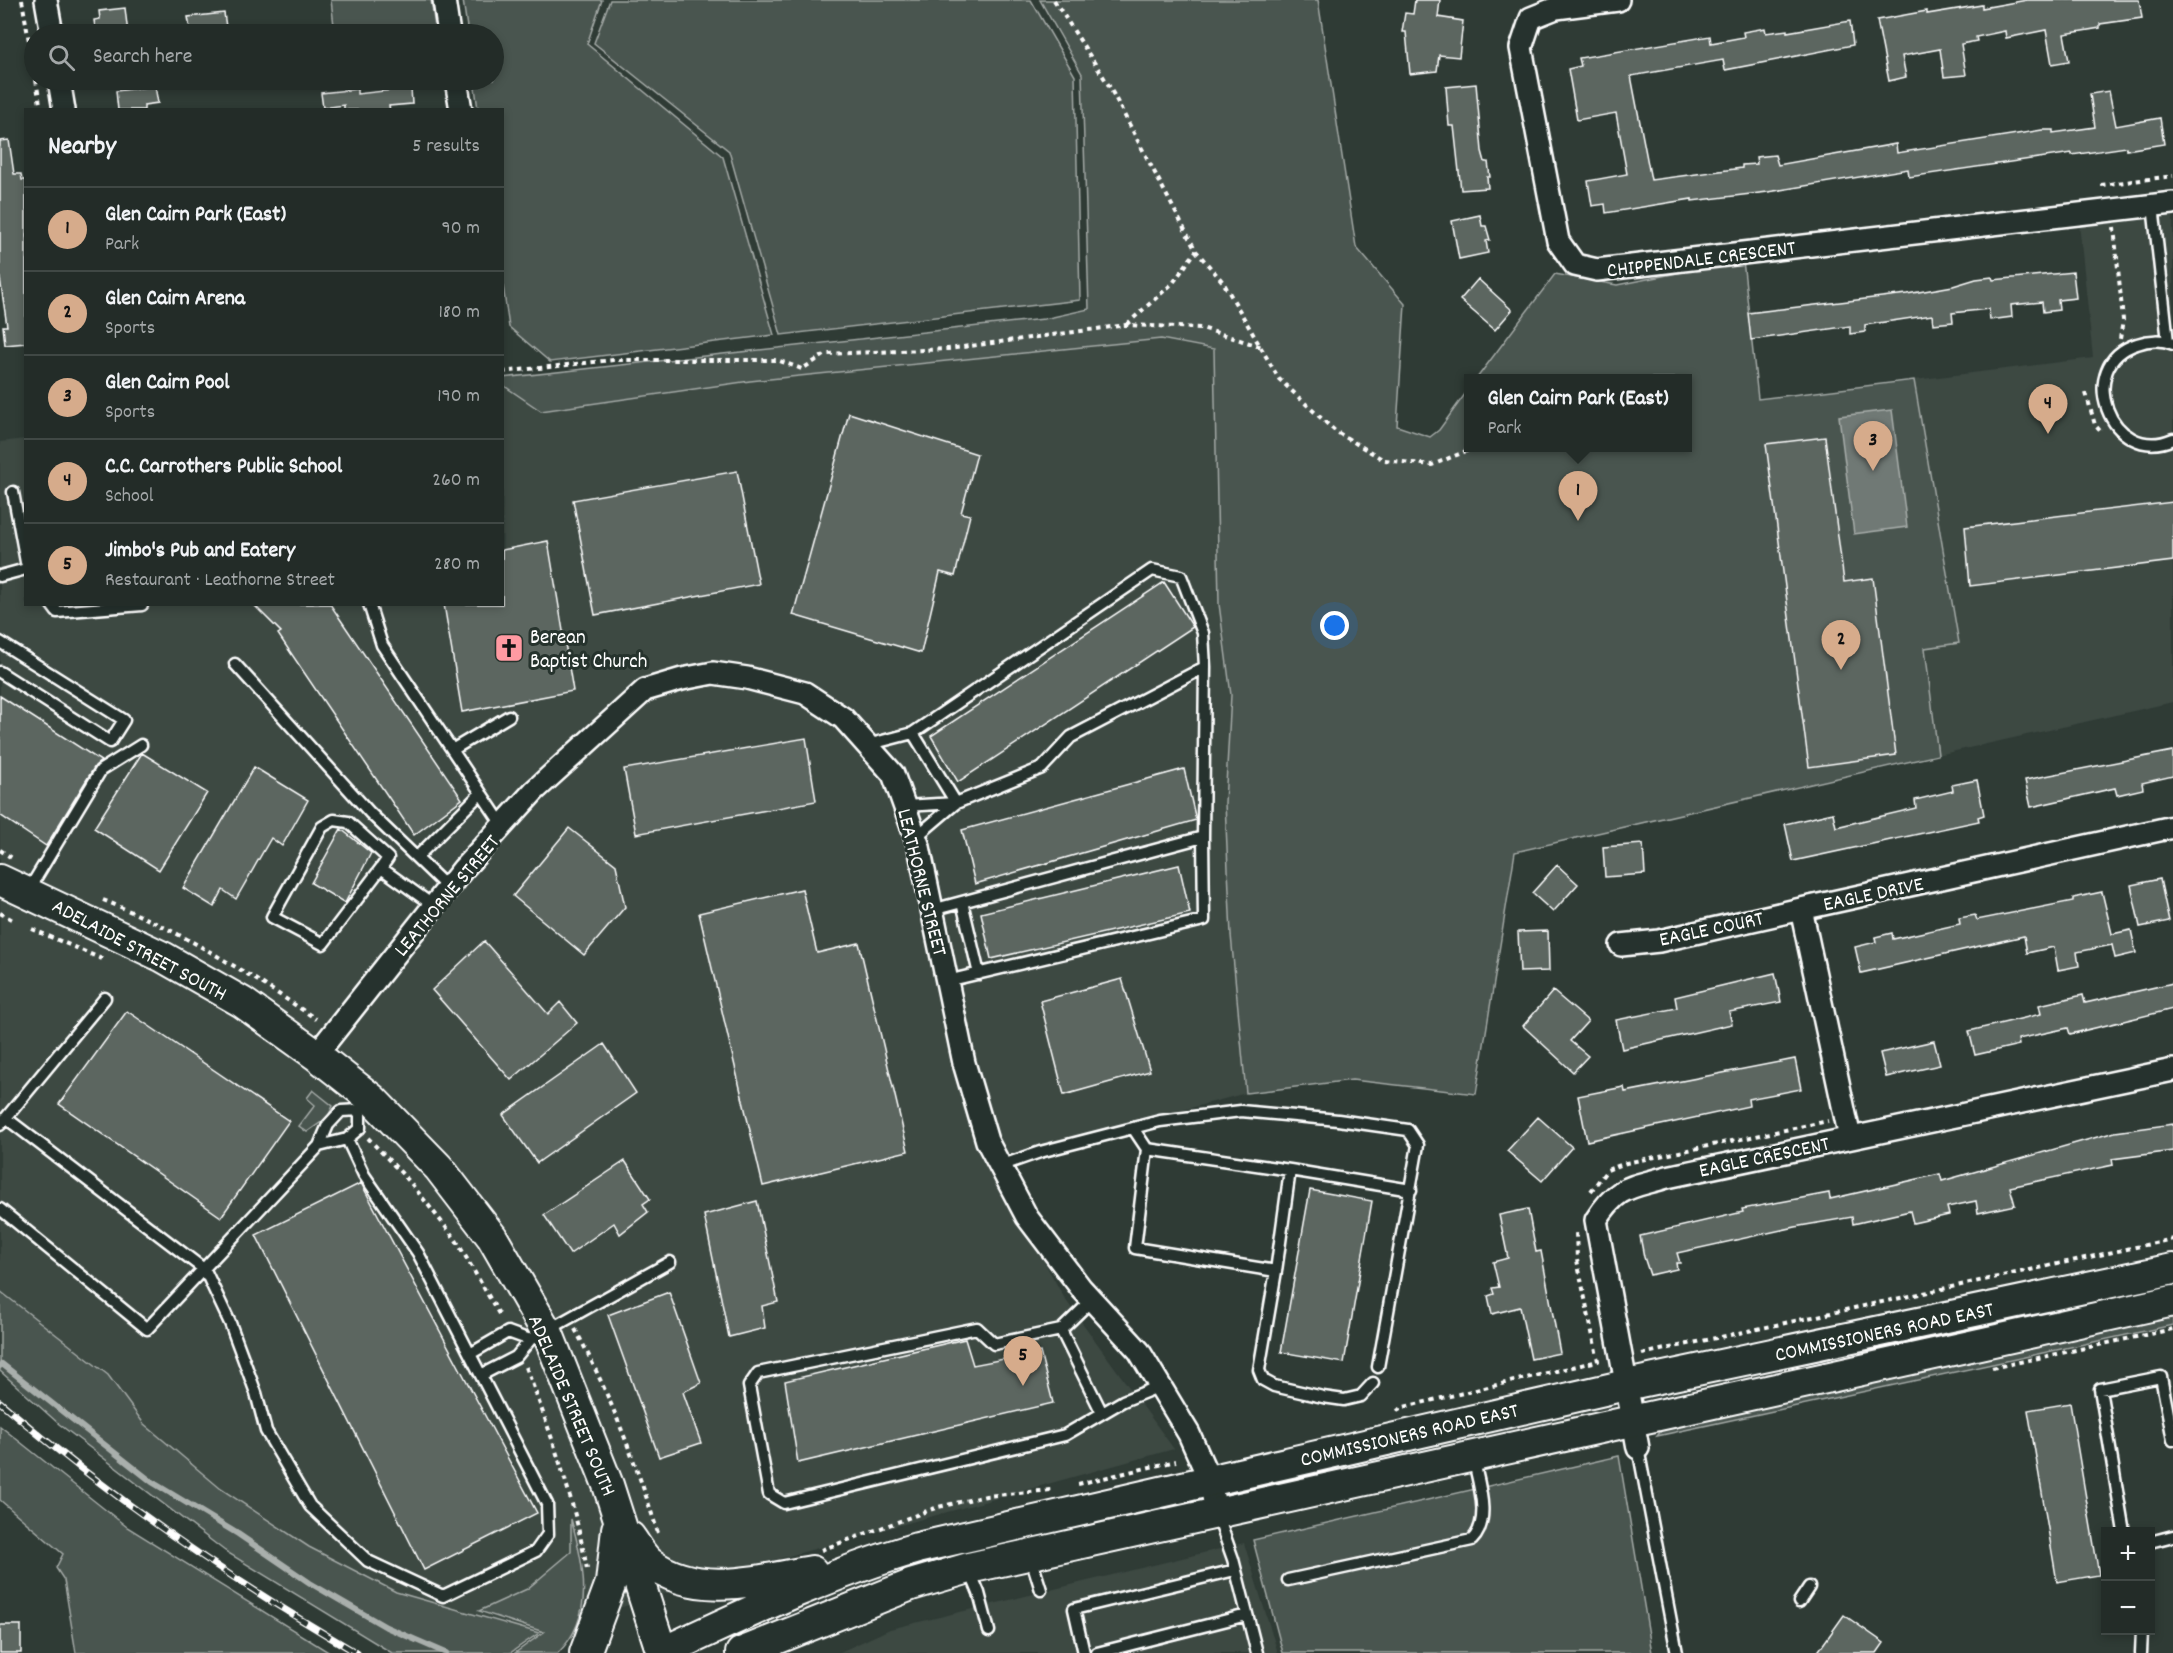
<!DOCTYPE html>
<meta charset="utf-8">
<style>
body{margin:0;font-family:Dekko,sans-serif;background:#2f3834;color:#f1f3f6}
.controls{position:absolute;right:18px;bottom:18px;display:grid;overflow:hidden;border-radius:0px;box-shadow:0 3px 9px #0003}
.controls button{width:54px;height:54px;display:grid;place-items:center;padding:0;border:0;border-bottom:2px solid #404845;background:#232c28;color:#f1f3f6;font:30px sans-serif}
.you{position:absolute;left:1335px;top:626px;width:21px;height:21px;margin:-15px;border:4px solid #fff;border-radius:50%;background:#1a73e8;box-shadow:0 0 0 9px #1a73e833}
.badge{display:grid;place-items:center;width:39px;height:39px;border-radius:50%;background:#d6ab8b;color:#111;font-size:20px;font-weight:700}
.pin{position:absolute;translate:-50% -50px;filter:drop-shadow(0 2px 3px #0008)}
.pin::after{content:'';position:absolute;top:32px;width:21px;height:18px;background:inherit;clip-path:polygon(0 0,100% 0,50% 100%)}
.popup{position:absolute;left:1464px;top:374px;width:228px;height:78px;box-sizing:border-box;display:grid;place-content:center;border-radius:0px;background:#232c28;filter:drop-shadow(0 2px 4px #0005);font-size:20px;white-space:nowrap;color:#a3a7a8}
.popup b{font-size:22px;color:#f1f3f6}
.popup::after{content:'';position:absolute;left:50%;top:100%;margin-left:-12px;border:12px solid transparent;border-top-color:#232c28}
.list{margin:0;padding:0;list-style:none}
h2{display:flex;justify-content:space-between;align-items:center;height:78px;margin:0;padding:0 24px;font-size:26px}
h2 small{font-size:20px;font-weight:400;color:#a3a7a8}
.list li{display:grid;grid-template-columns:39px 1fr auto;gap:18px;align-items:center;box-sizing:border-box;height:84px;padding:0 24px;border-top:2px solid #404845}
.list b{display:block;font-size:22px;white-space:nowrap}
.list p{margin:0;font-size:20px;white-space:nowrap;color:#a3a7a8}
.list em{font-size:20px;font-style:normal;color:#a3a7a8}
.icon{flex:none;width:33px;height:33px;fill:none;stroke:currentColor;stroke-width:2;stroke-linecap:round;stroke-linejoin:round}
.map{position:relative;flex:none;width:2173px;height:1653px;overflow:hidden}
.search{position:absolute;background:#232c28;box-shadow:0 3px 9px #0003;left:24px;top:24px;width:480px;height:66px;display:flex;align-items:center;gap:15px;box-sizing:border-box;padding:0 21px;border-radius:33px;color:#a3a7a8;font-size:22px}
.panel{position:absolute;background:#232c28;box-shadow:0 3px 9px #0003;left:24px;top:108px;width:480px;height:498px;border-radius:0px}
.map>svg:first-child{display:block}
.built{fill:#3c4842}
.green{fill:#4a544f;stroke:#a4aaa7;stroke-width:1.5}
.water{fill:#707975;stroke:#a9afac;stroke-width:1.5}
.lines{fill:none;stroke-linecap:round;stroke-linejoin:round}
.stream{stroke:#a9afac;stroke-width:6}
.building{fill:#5b6661;stroke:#fff;stroke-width:1.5}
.lane-casing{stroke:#fff;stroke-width:15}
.street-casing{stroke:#fff;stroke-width:26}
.secondary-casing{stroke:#fff;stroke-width:34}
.path{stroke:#fff;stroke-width:4;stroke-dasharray:4.5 4.5;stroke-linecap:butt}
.lane{stroke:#26332d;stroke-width:10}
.street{stroke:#26332d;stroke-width:21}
.secondary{stroke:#26332d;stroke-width:30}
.rail-casing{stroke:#fff;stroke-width:7}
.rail{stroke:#26332d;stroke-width:4.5;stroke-dasharray:14;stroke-linecap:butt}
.labels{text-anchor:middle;stroke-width:6;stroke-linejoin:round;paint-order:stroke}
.street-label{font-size:21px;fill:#fff;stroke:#26332d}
.poi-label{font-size:21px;fill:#fff;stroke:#26332d;text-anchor:start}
</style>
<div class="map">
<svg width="2173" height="1653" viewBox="0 0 2173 1653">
<rect width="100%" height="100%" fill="#2f3b35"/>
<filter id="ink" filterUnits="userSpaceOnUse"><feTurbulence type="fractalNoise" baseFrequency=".0167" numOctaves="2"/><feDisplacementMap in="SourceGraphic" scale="12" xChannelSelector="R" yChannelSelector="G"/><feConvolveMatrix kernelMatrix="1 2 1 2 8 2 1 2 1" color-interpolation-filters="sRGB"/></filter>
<g filter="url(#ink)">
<path class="built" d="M 2173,211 L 2173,702 L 1938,755 L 1925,648 L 1959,642 L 1914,380 L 2093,358 L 2079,224 Z
M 1161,339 L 1214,349 L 1219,604 L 1231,695 L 1225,803 L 1231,935 L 1246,1093 L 989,1163 L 1065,1299 L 1174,1449 L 753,1566 L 539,1633 L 396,1592 L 309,1548 L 221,1489 L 144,1424 L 108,1375 L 0,1291 L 0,442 L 25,439 L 26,604 L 502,604 L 503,385 L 542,411 L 750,381 Z
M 1244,1543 L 1278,1653 L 838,1653 L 890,1629 Z"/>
<path class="green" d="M 331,0 L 431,0 L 436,34 L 335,34 Z
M 463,0 L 602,0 L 587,44 L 723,157 L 774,335 L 550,362 L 509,327 L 502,279 L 502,110 L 478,109 L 474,80 L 494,80 L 494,34 L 468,34 Z
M 610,0 L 1031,0 L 1075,76 L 1080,300 L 781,335 L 729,151 L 594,43 Z
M 1040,0 L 1318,0 L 1356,247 L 1405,304 L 1397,426 L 1430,437 L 1439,430 L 1468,390 L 1468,448 L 1688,448 L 1688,378 L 1477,378 L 1555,274 L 1617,285 L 1743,260 L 1758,399 L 1914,380 L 1959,643 L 1925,648 L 1938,755 L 1515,852 L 1476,1094 L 1352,1080 L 1246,1093 L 1231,935 L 1225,803 L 1231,695 L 1219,604 L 1214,349 L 1161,339 L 750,381 L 541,411 L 503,385 L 502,378 L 1044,319 L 1089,309 L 1082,74 Z
M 342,80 L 427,80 L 343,89 Z
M 313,1090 L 333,1106 L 327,1118 L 307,1132 L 299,1126 L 315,1105 L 307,1098 Z
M 0,1291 L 108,1375 L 144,1424 L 221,1489 L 309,1547 L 396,1592 L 539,1633 L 510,1653 L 392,1653 L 225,1551 L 59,1424 L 0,1371 Z
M 2173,1311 L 2173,1325 L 1657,1436 L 1666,1425 Z
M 0,1426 L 127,1527 L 330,1653 L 76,1653 L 64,1580 L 56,1568 L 63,1554 L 0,1500 Z
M 1619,1456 L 1652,1653 L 1283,1653 L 1253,1540 Z
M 571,1519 C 584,1564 596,1616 558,1653 L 515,1653 L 544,1632 L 479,1611 L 527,1589 L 571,1552 Z"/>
<path class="water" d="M 1892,410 L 1907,527 L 1854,534 L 1839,416 Z"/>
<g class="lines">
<path class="stream" d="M 0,1366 L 2,1364 L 152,1482 L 238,1534 L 310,1583 L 386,1627 L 446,1653"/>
</g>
<path class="building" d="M 1415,0 L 1440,0 L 1438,17 L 1463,21 L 1459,57 L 1439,55 L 1437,71 L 1410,74 L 1406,32 L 1402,32 L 1405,13 L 1413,14 Z
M 2027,0 L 2139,0 L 2142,18 L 2100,24 L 2100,28 L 2064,34 L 2069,61 L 2052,64 L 2046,30 L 2006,38 L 2005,31 L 1976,37 L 1977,41 L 1961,44 L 1966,75 L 1944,77 L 1940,49 L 1902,56 L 1906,77 L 1889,81 L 1877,20 L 1927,11 L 1927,14 L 1982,5 L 1982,8 Z
M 125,8 L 128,34 L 96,34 L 94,20 L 100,19 L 99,11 Z
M 224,13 L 227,34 L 191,34 L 188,17 Z
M 1850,21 L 1853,45 L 1725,70 L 1723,60 L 1631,76 L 1651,180 L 1742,168 L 1742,165 L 1757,164 L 1756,157 L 1775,155 L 1778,165 L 1896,144 L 1897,153 L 2042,130 L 2053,130 L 2053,133 L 2095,127 L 2090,94 L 2109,91 L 2116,126 L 2160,118 L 2164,144 L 2126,150 L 2126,147 L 2072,155 L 2072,153 L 1909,177 L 1908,169 L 1768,192 L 1692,201 L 1692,199 L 1606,213 L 1605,204 L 1592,206 L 1588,181 L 1627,174 L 1616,113 L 1577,120 L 1568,69 L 1581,66 L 1579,58 L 1710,36 L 1711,43 L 1744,37 L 1743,32 L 1765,28 L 1766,33 L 1787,30 L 1787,32 Z
M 1476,84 L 1482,151 L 1485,162 L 1488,162 L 1490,177 L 1487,177 L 1488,188 L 1461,190 L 1454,126 L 1449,126 L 1446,87 Z
M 155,86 L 158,103 L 144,105 L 144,110 L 118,110 L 116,91 Z
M 411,88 L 412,104 L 389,106 L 390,110 L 344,110 L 344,105 L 323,108 L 321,93 L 357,89 L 357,94 Z
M 9,140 L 14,174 L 21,174 L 22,180 L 26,180 L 26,343 L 5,345 L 3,326 L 7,326 L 0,278 L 0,141 Z
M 1480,215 L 1482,226 L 1486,226 L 1490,240 L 1486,241 L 1488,253 L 1459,259 L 1452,221 Z
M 2073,272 L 2076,298 L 2058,300 L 2059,310 L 2043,312 L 2042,302 L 2011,305 L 2012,317 L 1990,320 L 1989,309 L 1952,313 L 1953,322 L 1933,324 L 1932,315 L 1865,325 L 1865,332 L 1850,334 L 1850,326 L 1751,340 L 1748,313 L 1907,294 L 1953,286 L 1976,279 L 1992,277 L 1993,280 Z
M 1478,279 L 1512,310 L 1495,330 L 1460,300 Z
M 849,413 L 977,454 L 961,513 L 970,515 L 955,576 L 940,572 L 921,653 L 793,615 Z
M 1825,437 L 1844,582 L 1873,578 L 1896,755 L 1809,767 L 1766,444 Z
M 737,471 L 759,584 L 595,615 L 573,500 Z
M 2173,502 L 2173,561 L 1970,586 L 1965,527 Z
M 548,541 L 573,691 L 462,712 L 444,604 L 502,604 L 502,550 Z
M 1164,582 L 1193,627 L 958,782 L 931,736 Z
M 253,604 L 330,604 L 462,799 L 414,835 L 278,634 L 281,632 Z
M 0,696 L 101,761 L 95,766 L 46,846 L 0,815 Z
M 806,738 L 816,801 L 636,834 L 624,769 Z
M 2173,751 L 2173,776 L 2142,783 L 2143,789 L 2117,795 L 2115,788 L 2031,807 L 2025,780 Z
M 142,753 L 207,793 L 159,870 L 94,828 Z
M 254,767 L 308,800 L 282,846 L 271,838 L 236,899 L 223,890 L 214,907 L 183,888 Z
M 1184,769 L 1196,820 L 975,884 L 962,830 Z
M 1977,780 L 1984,815 L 1978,817 L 1979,821 L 1793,861 L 1785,824 L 1833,813 L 1836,827 L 1916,808 L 1915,800 L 1953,791 L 1952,785 Z
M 569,828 L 616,865 L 625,907 L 584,955 L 513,896 Z
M 341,829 L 371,853 L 345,903 L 311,883 Z
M 1643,844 L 1645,874 L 1605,877 L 1603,847 Z
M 1179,865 L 1190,913 L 991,959 L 981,913 Z
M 1557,865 L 1578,884 L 1553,912 L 1532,893 Z
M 2160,879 L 2169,921 L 2140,927 L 2131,885 Z
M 802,889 L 817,953 L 859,943 L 908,1151 L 763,1186 L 699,913 Z
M 2102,892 L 2112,934 L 2131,930 L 2136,953 L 2115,958 L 2112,945 L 2077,952 L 2079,966 L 2058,970 L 2054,947 L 2027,953 L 2024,936 L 1861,973 L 1855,947 L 1876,942 L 1875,937 L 1892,933 L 1893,939 L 1960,924 L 1959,918 L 1975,915 L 1977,920 L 2073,901 L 2073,898 Z
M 1548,931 L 1549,971 L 1520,972 L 1518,932 Z
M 484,941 L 548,1014 L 560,1002 L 577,1023 L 511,1080 L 432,990 Z
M 1775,973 L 1781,1002 L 1729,1012 L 1732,1024 L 1622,1049 L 1616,1020 L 1677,1008 L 1675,997 Z
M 1122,979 L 1150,1071 L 1064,1095 L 1040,1001 Z
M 2173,983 L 2173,1009 L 2070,1034 L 2068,1028 L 2018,1039 L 2019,1045 L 1975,1055 L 1969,1031 L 2041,1014 L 2039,1005 L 2083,995 L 2085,1003 Z
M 1553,991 L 1588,1021 L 1570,1041 L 1588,1056 L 1573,1072 L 1523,1026 Z
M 127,1011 L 289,1121 L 221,1217 L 59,1104 Z
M 1934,1041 L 1940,1065 L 1886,1077 L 1880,1053 Z
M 604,1044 L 636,1093 L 537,1163 L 503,1115 Z
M 1795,1059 L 1801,1089 L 1748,1099 L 1749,1106 L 1587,1141 L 1578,1096 L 1624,1087 L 1625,1092 Z
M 1538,1117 L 1572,1147 L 1542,1181 L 1507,1151 Z
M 2173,1124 L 2173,1151 L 2112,1159 L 2113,1165 L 2010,1187 L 2015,1205 L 1978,1213 L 1976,1201 L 1947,1207 L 1949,1215 L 1913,1223 L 1910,1211 L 1853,1224 L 1852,1217 L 1800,1226 L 1677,1253 L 1680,1263 L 1676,1263 L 1677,1269 L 1650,1275 L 1644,1257 L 1640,1236 L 1743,1212 L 1742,1209 L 1829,1193 L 1830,1199 L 1940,1174 L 1942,1181 L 2115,1132 Z
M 625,1161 L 650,1199 L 643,1204 L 648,1212 L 620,1234 L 614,1223 L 570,1254 L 544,1215 Z
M 361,1183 L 537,1513 L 424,1570 L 256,1235 Z
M 1310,1190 L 1372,1201 L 1344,1363 L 1281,1352 Z
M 757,1201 L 778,1302 L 762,1306 L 765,1328 L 729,1337 L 704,1215 Z
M 1528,1209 L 1536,1252 L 1541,1251 L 1560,1353 L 1531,1359 L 1520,1307 L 1492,1314 L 1488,1296 L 1494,1294 L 1492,1288 L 1499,1287 L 1493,1262 L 1508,1258 L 1499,1215 Z
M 669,1292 L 701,1383 L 683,1392 L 701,1443 L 659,1457 L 608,1315 Z
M 965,1339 L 973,1365 L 1040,1352 L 1053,1403 L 798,1463 L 785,1381 Z
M 2070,1403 L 2099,1575 L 2057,1582 L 2028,1410 Z
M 1844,1615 L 1884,1643 L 1877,1653 L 1817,1653 Z
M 0,1625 L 21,1625 L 21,1653 L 0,1653 Z"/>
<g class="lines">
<g class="lane-casing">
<path id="lane" d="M 2153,205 L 2168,342
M 2173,344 C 2162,339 2148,340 2137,344 C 2073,364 2110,466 2173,439
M 13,492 L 26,562
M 0,576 L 26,569
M 51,604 L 57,612 L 142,605
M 369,604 L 382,645 L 503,826
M 0,642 L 124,720 L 110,742 L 0,672
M 235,664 L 370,813 L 448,888
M 913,733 L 956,803
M 867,745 L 913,733 L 1152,570 L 1181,576 L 1203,633 L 1205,667
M 452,750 L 509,716
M 905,806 L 955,803
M 916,837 L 956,803 L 1042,768 L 1071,737 L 1205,667 L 1203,837 L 932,910
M 417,857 L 481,793
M 381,868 L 323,944 L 272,917 L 322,827 L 334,820 L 348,822 L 388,858 L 381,868 L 434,906
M 28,891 L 101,770 L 141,745
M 962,902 L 979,974
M 947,981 L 1204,920 L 1203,837
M 6,1118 L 205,1270 L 230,1323 L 256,1393 L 266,1431 L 310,1506 L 368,1561 L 443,1596 L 536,1551 L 548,1534 L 547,1504 L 418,1253 L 364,1175 L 347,1139
M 0,1125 L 105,998
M 1133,1128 L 1147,1149 L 1135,1248 L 1276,1271 L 1290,1170 L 1411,1190
M 319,1146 L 347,1139 L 360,1128 L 360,1110
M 1147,1149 L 1290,1170
M 1000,1166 L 1040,1152 L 1160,1121 L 1241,1111 L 1338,1120 L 1408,1130 L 1418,1145 L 1378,1367
M 0,1209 L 147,1329 L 319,1146 L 328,1125 L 341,1111 L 360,1110 L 370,1101
M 1276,1271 L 1259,1370 L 1263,1380 L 1274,1386 L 1323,1397 L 1344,1400 L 1361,1396 L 1373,1383
M 1092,1300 L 1061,1330 L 994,1344 L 977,1328 L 758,1373 L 749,1386 L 769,1494 L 784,1503 L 1065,1435 L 1123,1401 L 1160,1386
M 1061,1330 L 1102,1413
M 470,1354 L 508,1332 L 530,1340
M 481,1375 L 516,1357 L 530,1340 L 670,1262
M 1638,1448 L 1677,1653
M 1217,1514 L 1233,1559 L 1257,1653
M 2124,1532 L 2100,1389 L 2161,1377 L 2173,1440
M 2150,1542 L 2173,1536
M 1030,1555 L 1041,1590
M 969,1569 L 979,1593 L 989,1631
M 1288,1580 L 1472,1540 C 1492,1520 1478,1482 1473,1457
M 1799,1602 L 1809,1587
M 1084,1653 L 1074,1609 L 1235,1570
M 1097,1653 L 1247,1615
M 2141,1653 L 2142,1630"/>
</g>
<g class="street-casing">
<path id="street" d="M 46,0 L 52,34
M 444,0 L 449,34
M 1618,0 L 1556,8 L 1531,18 L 1521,48 L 1558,241 L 1575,265 L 1597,270 L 2173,203
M 59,80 L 64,110
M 456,80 L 461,110
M 1621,945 L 1659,941 L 1801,909
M 316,1055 L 463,869 L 534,791 L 645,690 L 682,679 L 713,673 L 747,678 L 805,693 L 843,718 L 893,774 L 919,847 L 964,1063 L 987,1141 L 1027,1217 L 1081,1288 L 1139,1351 L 1189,1434 L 1209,1479 L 1217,1514
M 1850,1138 L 1801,909 L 2173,827
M 1638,1448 L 1596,1220 C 1618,1185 1630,1188 1667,1177 L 2173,1070"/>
</g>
<g class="secondary-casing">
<path id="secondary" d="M 0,880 L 163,957 L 242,1002 L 316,1055 L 372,1099 L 439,1168 L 492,1237 L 548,1334 L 608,1485 L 662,1653
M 630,1537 C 636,1545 642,1557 650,1563 C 697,1598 759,1580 812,1571
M 585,1653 L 611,1583 L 617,1529
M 661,1653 C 745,1614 828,1574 917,1548 L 1626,1385 L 2173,1269
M 741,1653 L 911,1585 L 969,1568 L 2173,1301"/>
</g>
<path class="path" d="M 22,0 L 34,71
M 1054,0 L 1108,84 L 1196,251 L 1223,282 L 1279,379 L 1335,431 L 1384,460 L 1432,465 L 1474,448
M 36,80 L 41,110
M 2101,185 L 2173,176
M 2114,227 L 2123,320 L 2120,339
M 1127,324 L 1173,283 L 1196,251
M 502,372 L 613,360 L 777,360 L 802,369 L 826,354 L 948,349 L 1126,325 L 1202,328 L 1262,347
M 2086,393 L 2095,425 L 2102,433
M 0,850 L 12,858
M 103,900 C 180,930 248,973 316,1019
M 0,913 L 13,920
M 32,929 L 102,959
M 368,1138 L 410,1182 L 456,1240 L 499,1314
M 1591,1191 L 1607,1170 L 1626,1163 L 1828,1121
M 575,1329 C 610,1394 636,1463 658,1533
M 1642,1354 L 2173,1239
M 526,1367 C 551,1433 574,1499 587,1569
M 1992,1368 L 2173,1329
M 1397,1411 L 1404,1407 L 1598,1361 L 1577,1260 L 1576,1231
M 1078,1484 L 1176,1461
M 821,1550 L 938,1507 L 986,1496 L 1051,1490"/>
<use href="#lane" class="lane"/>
<use href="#street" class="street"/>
<use href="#secondary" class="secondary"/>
<g class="rail-casing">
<path id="rail" d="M 0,1402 C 110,1497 231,1580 357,1653"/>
</g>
<use href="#rail" class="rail"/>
</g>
</g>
<defs>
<g id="church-square" transform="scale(1.5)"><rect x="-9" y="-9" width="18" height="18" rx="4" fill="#ff9aa2" stroke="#26332d"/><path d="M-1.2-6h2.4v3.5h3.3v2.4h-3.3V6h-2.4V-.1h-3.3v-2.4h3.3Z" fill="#111"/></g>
</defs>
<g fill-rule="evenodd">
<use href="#church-square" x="509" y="648"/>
</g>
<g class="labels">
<g class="street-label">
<text transform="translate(1701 258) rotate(-7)" y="7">CHIPPENDALE CRESCENT</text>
<text transform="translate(923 882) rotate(76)" y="7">LEATHORNE STREET</text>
<text transform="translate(1873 893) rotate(-12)" y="7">EAGLE DRIVE</text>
<text transform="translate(446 895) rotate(-50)" y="7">LEATHORNE STREET</text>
<text transform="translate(1711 928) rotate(-12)" y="7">EAGLE COURT</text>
<text transform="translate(140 949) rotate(28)" y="7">ADELAIDE STREET SOUTH</text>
<text transform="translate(1764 1156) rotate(-12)" y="7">EAGLE CRESCENT</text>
<text transform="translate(1884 1331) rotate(-12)" y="7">COMMISSIONERS ROAD EAST</text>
<text transform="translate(573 1405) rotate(67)" y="7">ADELAIDE STREET SOUTH</text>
<text transform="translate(1409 1434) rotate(-13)" y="7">COMMISSIONERS ROAD EAST</text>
</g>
<g class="poi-label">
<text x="530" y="643">Berean<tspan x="530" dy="24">Baptist Church</tspan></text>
</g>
</g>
</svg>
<div class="controls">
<button>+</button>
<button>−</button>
</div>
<div class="you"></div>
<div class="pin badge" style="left:1578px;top:521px">1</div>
<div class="popup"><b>Glen Cairn Park (East)</b>Park</div>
<div class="pin badge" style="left:1841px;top:670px">2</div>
<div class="pin badge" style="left:1873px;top:471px">3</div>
<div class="pin badge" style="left:2048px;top:434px">4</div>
<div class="pin badge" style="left:1023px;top:1386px">5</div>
<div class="search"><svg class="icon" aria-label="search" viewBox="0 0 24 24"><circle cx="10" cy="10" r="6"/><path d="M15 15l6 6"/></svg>Search here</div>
<section class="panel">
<h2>Nearby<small>5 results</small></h2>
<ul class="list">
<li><span class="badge">1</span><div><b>Glen Cairn Park (East)</b><p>Park</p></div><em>90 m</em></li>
<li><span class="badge">2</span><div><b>Glen Cairn Arena</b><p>Sports</p></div><em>180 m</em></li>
<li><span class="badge">3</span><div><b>Glen Cairn Pool</b><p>Sports</p></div><em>190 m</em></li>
<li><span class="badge">4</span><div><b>C.C. Carrothers Public School</b><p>School</p></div><em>260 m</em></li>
<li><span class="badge">5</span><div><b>Jimbo's Pub and Eatery</b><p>Restaurant · Leathorne Street</p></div><em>280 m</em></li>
</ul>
</section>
</div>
